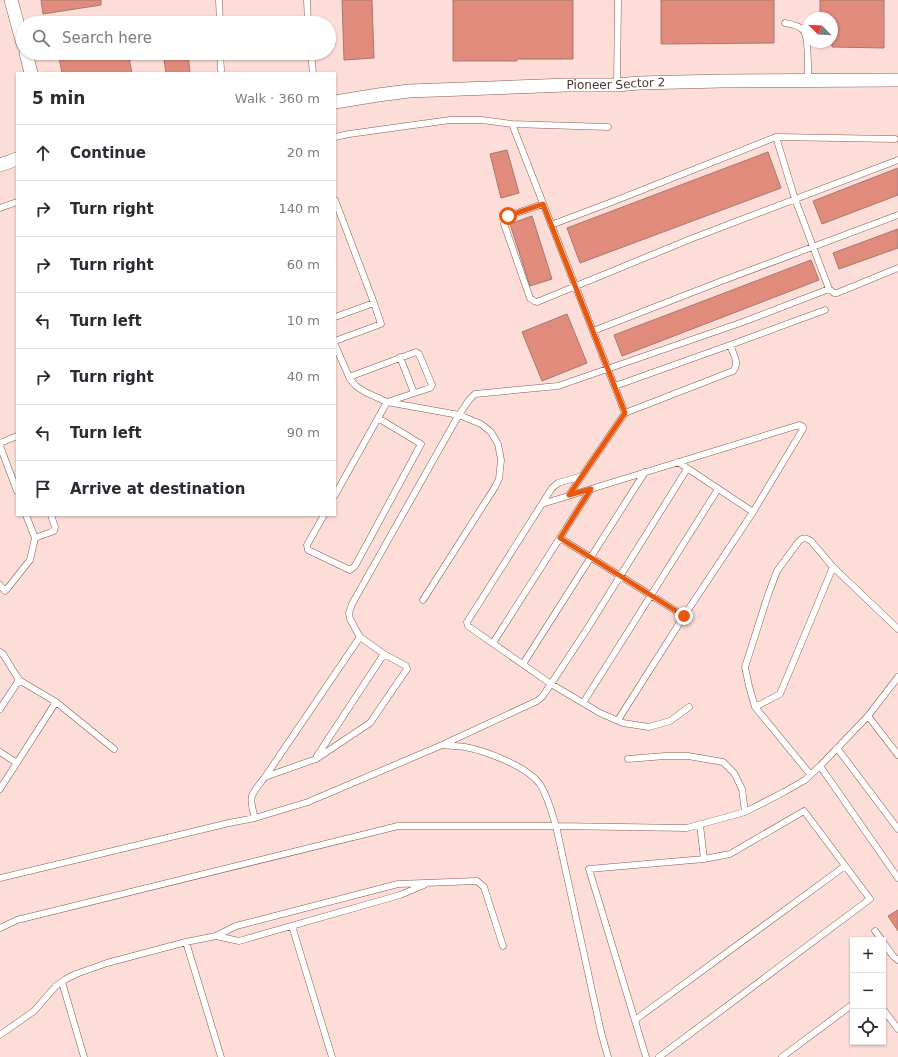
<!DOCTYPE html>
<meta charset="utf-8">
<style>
body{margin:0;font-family:"DejaVu Sans",sans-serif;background:#f2f2f3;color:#2b2b33}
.controls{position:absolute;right:12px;bottom:12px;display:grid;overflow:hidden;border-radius:0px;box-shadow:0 1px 3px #0004}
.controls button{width:36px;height:36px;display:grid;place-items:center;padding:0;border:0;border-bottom:1px solid #e1e1e2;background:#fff;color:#2b2b33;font:20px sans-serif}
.compass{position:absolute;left:802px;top:12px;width:36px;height:36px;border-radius:50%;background:#fff;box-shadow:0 1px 3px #0004;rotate:294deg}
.stop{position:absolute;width:12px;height:12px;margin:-9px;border:3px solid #ea580c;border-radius:50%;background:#fff}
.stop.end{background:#ea580c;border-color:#fff;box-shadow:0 1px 4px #0008}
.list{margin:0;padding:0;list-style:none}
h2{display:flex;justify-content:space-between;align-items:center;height:52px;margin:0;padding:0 16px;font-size:17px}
h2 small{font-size:13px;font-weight:400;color:#7c7c81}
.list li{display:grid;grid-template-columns:26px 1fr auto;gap:12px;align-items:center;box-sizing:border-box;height:56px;padding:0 16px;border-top:1px solid #e1e1e2}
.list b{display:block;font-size:15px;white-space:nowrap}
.list em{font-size:13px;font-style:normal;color:#7c7c81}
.icon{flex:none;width:22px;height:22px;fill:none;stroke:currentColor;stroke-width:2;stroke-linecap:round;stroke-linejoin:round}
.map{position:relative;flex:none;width:898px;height:1057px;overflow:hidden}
.search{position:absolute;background:#fff;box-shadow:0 1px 3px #0004;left:16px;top:16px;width:320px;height:44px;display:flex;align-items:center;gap:10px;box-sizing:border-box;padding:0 14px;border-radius:22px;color:#7c7c81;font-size:15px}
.panel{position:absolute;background:#fff;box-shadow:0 1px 3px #0004;left:16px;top:72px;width:320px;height:444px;border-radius:0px}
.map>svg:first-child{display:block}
.building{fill:#e08b7c;stroke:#a67870}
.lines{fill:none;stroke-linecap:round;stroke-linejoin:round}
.service-casing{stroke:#865a53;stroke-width:7}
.minor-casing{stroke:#865a53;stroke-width:14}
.service{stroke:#fff;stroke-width:6}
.minor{stroke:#fff;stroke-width:13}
.route{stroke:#ea580c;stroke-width:5}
.labels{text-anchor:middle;stroke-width:3;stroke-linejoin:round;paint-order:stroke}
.street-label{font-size:12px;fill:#4a3632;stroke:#fcddd7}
</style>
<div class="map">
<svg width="898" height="1057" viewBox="0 0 898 1057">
<rect width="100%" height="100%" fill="#fcddd7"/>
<path class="building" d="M 41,0 L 101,0 L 101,5 L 43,14 Z
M 342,0 L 372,0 L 374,58 L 344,60 Z
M 453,0 L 573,0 L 573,59 L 517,59 L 517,61 L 453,61 Z
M 661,0 L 774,0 L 774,43 L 661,44 Z
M 820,0 L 884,0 L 884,48 L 832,47 L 832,18 L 820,18 Z
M 58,53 L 128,53 L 132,73 L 62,73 Z
M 163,53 L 188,53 L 190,73 L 166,73 Z
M 507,150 L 519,193 L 501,198 L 490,154 Z
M 768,152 L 781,188 L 580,263 L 567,228 Z
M 898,168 L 898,195 L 822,224 L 813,201 Z
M 532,216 L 552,279 L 530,286 L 510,224 Z
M 898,229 L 898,248 L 839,269 L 833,253 Z
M 811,260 L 819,280 L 622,356 L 614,335 Z
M 567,314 L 587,363 L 542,381 L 522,332 Z
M 898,910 L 898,931 L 888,916 Z"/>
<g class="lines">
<g class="service-casing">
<path id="service" d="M 219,0 L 220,23
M 307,0 L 308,23
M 785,23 C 791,24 799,25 803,30 C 809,36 808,71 808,81
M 220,53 L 221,70
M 311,53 L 313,73
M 617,85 L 618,0
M 512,124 L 625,413
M 335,137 L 349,134 L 450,120 L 482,120 L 512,124 L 608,127
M 776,137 L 795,199 L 829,289 L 834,293 L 837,293 L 898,268
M 335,200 L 374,303 L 381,324 L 335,341
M 543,204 L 508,216 L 505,220 L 504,224 L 530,298 L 534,301 L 537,302 L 693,238 L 898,160
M 0,208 L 17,202
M 551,225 L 617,200 L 776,137 L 895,139
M 335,317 L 374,303
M 593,331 L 719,282 L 898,215
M 335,345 L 350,379 L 356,386 L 365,392 L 387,402 L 459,415 L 481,424 L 491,432 L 498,444 L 501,460 L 499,479 L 495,487 L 423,600
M 400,357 L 414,393
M 615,386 L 730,345 L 825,310
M 0,443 L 17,436
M 0,446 L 17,491
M 678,462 L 753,512
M 582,476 L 558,483 L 552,488 L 469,619 L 467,622 L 468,626 L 551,684 L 600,713 L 623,723 L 649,727 L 670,721 L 689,707
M 335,495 L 387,402 L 430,388 L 432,385 L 419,354 L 416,352 L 349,377
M 569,495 L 625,413 L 733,371 C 740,364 733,353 730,345
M 542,504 L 796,426 L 800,425 L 803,427 L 803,429 L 753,512 L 684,616 L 618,720
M 324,515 L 307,545 L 308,550 L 350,570 L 355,566 L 421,444 L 378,418
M 35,538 L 54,531 L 55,527 L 51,515
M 560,538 L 684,616
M 0,585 L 5,591 L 7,589 L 30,560 L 35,538 L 26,515
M 493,643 L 591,489
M 0,652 L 3,654 L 19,680 L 56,702 L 114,749
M 523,664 L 645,472
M 583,703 L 718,489
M 755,707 L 780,694 L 833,567
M 0,709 L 19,680
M 868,716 L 898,755
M 443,745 C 450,746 458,746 465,747 C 486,751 526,766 539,783 C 547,794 552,813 556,826 L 601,1032 L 608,1057
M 837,748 L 898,829
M 0,752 L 17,763
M 317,756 L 384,654
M 628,759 L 665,756 L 688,756 L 723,762 L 734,773 L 742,789 L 745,812
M 820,766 L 898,878
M 810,774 L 755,707 L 749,686 L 745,667 L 768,595 L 777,571 L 799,541 C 804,537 806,538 811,541 L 833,567 L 898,629
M 265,777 L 316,759 L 370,723 L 407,669 L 406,666 L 384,654 L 360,637 L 350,619 L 349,613 L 352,604 L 457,418 L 469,400 L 475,394 L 558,386 L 743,322 L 829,289
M 0,789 L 56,702
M 255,818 C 248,795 251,795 265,777 L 360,637
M 700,825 L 704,859
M 0,878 L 229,823 L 255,818 L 308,802 L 442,745 L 537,701 L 542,697 L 551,684 L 589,626 L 687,469
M 292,926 L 332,1057
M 0,928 L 17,920 L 398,826 L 556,826 L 687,828 L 745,812 L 784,792 L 805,780 L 820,766 L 868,716 L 898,677
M 875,931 L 882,940
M 216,936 L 239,941 L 400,895 L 424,885
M 186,942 L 221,1057
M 883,942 L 893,956 L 898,960
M 62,982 L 84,1057
M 883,1009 L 898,1029
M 635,1020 L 845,866
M 0,1035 L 34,1011 L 56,986 L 66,979 L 76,974 L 107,963 L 186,942 L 216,936 L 236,926 L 398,884 L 477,881 L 484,887 L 503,946
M 646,1057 L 589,869 L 704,859 L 730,854 L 804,811 L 870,899 L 659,1057
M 782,1057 L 853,1004"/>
</g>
<g class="minor-casing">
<g id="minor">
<path d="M 11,0 L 23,44"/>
<path d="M 26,53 L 31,73"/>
<path id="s1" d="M 335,102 L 378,95 L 409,91 L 567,85 L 617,85 L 639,83 L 721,81 L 898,80"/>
<path d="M 0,165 L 17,159"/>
</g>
</g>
<use href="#service" class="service"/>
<use href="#minor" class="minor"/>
</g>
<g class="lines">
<path class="route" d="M 508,216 L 543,204 L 625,413 L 569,495 L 591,489 L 560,538 L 684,616"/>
</g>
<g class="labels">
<g class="street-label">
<text dy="4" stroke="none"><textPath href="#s1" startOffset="282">Pioneer Sector 2</textPath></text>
</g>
</g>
</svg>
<div class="controls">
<button>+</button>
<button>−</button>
<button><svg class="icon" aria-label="locate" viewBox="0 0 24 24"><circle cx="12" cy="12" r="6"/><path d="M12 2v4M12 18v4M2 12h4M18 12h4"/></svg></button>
</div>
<svg class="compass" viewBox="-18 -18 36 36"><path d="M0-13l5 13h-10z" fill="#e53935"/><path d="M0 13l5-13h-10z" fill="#7c7c81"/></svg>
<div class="stop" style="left:508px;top:216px"></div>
<div class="stop end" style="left:684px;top:616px"></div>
<div class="search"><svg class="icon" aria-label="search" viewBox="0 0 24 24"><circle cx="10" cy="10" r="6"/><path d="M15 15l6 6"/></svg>Search here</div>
<section class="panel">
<h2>5 min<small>Walk · 360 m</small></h2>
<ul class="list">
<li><svg class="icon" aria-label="ahead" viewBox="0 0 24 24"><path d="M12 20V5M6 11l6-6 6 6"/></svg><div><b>Continue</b></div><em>20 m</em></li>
<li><svg class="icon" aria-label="right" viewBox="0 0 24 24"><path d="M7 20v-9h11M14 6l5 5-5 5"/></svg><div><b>Turn right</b></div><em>140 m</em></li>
<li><svg class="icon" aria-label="right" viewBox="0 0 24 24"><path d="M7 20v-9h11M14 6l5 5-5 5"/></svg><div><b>Turn right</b></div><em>60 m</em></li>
<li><svg class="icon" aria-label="left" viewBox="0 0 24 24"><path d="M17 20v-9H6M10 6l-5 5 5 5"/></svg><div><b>Turn left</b></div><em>10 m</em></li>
<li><svg class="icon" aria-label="right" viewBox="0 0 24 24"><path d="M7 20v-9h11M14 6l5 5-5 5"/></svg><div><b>Turn right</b></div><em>40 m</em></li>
<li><svg class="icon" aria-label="left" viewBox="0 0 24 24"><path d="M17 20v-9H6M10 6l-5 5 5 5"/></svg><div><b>Turn left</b></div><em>90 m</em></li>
<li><svg class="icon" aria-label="arrive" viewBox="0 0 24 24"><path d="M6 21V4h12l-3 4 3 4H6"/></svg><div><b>Arrive at destination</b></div></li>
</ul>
</section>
</div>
